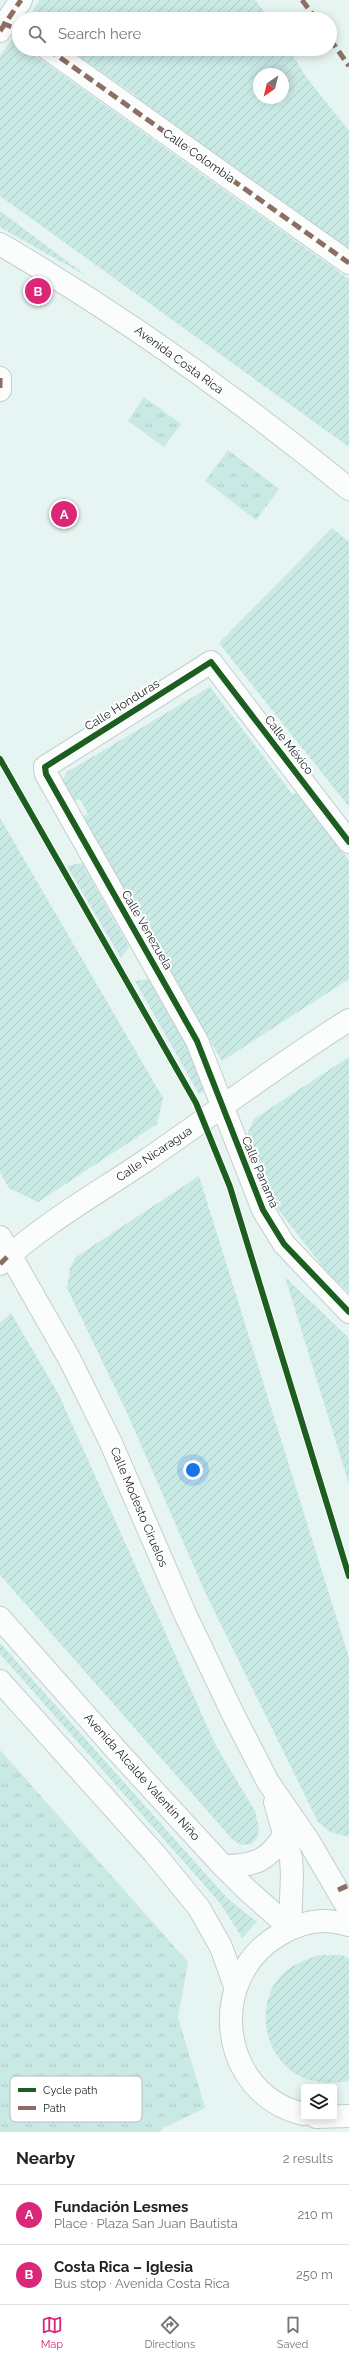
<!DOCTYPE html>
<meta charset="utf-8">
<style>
body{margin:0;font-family:Raleway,sans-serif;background:#f6f6f6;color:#222}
.controls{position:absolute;right:12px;bottom:12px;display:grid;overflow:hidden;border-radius:4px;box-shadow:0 2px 10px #0003}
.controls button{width:36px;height:36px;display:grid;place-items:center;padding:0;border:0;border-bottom:1px solid #e0e0e0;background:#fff;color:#222;font:20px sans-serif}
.compass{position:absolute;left:253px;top:68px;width:36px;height:36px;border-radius:50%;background:#fff;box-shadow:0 2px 10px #0003;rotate:215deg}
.you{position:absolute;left:193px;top:1470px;width:14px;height:14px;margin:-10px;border:3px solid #fff;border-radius:50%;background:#1a73e8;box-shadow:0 0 0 6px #1a73e833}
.badge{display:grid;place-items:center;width:26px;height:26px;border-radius:50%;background:#db2777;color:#fff;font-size:13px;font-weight:700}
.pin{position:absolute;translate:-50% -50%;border:2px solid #fff;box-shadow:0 1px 4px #0006}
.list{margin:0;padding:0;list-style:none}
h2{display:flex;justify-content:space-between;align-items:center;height:52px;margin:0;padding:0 16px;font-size:17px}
h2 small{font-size:13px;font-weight:400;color:#767676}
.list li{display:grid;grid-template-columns:26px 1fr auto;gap:12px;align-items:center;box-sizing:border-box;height:60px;padding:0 16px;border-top:1px solid #e0e0e0}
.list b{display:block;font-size:15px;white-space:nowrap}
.list p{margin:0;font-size:13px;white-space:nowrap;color:#767676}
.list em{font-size:13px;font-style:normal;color:#767676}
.icon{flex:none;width:22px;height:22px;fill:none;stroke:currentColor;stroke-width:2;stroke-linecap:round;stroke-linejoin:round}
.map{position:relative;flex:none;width:349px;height:2132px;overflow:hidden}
.search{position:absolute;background:#fff;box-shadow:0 2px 10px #0003;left:12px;right:12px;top:12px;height:44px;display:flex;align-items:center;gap:10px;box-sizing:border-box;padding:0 14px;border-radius:22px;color:#767676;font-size:15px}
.sheet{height:172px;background:#fff}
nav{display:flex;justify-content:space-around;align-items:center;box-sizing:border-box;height:56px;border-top:1px solid #e0e0e0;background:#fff;font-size:11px;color:#767676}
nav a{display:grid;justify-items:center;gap:2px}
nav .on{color:#db2777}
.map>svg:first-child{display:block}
.grass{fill:url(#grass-tufts)}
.garden{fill:url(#garden-furrows);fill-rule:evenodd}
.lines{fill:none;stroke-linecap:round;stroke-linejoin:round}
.street-casing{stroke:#c3cfcd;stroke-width:24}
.secondary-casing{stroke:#c3cfcd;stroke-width:24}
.street{stroke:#fbfdfd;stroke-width:22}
.secondary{stroke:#fbfdfd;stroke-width:22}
.quiet{stroke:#8d6e63;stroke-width:5;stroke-dasharray:10 5;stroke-linecap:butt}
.cycleway-casing{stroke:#fff;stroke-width:8}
.cycleway{stroke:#1b5e20;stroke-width:6}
.labels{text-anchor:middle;stroke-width:4;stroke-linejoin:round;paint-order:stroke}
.street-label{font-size:12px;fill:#182120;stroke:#fff}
.key{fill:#fff;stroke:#babcbc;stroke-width:1}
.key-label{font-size:11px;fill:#182120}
</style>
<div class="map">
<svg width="349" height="2132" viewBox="0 0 349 2132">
<defs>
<pattern id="grass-tufts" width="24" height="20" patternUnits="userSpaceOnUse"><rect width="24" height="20" fill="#c9e9e5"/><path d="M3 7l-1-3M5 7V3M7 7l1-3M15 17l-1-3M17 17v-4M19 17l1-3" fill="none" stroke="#acc8c4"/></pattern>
<pattern id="garden-furrows" width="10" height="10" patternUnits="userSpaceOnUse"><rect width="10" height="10" fill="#c9e9e5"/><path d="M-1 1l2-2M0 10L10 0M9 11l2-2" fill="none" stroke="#acc8c4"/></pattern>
</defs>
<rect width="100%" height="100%" fill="#e6f4f2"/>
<path class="grass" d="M 144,397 L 181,424 L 164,447 L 128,421 Z
M 228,450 L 279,489 L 256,520 L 205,481 Z
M 0,1750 L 188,1962 L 178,2017 L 205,2108 L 163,2128 L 160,2132 L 0,2132 Z"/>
<path class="garden" d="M 40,0 L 255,0 L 270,19 L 27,19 Z
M 12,39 L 19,44 L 19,49 L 26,49 L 349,279 L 349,447 L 0,196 L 0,56 Z
M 68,49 L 289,49 L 306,77 L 349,131 L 349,252 L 133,98 L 135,95 ZM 259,74 L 283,74 L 283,98 L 259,98 Z
M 0,211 L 88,277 L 0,227 Z
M 332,528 L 349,542 L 349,807 L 219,643 Z
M 210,687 L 293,795 L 296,793 L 349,860 L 349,979 L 222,1061 L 82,817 L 88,814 L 80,799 L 74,801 L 62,781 L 67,772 Z
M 0,818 L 163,1098 L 157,1124 L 38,1202 L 9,1188 L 0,1172 Z
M 82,863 L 129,947 L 121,958 L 67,866 Z
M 149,979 L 186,1043 L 206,1090 L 199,1094 L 135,981 Z
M 349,1057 L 349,1293 L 335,1280 L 334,1281 L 274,1204 L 247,1135 L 254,1119 Z
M 199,1176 L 349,1658 L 349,1837 L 330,1832 L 318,1822 L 204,1590 L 129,1417 L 67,1288 L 70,1268 L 76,1257 Z
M 285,1277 L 349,1338 L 349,1484 Z
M 11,1313 L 59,1395 L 216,1746 L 255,1811 L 259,1829 L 257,1838 L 251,1844 L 241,1845 L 233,1840 L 0,1575 L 0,1323 Z
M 0,1643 L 227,1898 L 257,1922 L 242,1938 L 221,1904 L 0,1654 Z
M 319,1955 L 341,1955 L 349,1958 L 349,2081 C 329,2084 310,2084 293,2072 C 261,2050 255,1996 286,1971 C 296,1963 307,1959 319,1955 Z"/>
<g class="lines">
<g class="street-casing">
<path id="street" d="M 0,31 L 21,0
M 48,49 L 349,263
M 0,244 C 123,316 238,398 349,489
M 0,378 L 0,390
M 349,842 L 211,662 L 45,767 L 46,774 L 197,1041 L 263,1210 L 284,1244 L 349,1312
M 0,1237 L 69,1358 L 111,1443 L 186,1616 L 233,1714 L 268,1782 L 308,1840 L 349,1910
M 0,1264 C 44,1223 98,1193 148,1159 C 215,1113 280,1063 349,1020
M 275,1802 L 291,1858 L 292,1875 L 290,1928
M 223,1866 C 255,1866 268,1861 285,1834"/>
</g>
<g class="secondary-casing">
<path id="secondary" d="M 0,1618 L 119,1753 L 223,1866 L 244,1887 L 290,1928
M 0,1681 L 155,1854 L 199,1908 L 221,1947 L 235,1986
M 304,2114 C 219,2095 205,1978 279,1935 C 292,1927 309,1921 325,1921 C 333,1921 341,1923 349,1925
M 316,2117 L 349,2116"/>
</g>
<use href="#street" class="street"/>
<use href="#secondary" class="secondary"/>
<path class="quiet" d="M 302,0 L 316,19
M 2,23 L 19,30
M 0,31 L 21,0
M 330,39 L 349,66
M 48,49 L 349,263
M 0,378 L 0,390
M 0,1264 L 10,1254
M 338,1890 L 349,1885"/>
<g class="cycleway-casing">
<path id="cycleway" d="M 0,759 L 196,1103 L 230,1187 L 349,1576
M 349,842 L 211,662 L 45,767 L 46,774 L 197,1041 L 263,1210 L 284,1244 L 349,1312"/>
</g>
<use href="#cycleway" class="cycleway"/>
</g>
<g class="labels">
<g class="street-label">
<text transform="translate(199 156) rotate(35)" y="4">Calle Colombia</text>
<text transform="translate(179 360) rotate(36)" y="4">Avenida Costa Rica</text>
<text transform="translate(122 705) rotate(-32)" y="4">Calle Honduras</text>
<text transform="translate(289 745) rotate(52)" y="4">Calle México</text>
<text transform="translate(147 930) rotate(60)" y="4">Calle Venezuela</text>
<text transform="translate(154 1154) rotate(-34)" y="4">Calle Nicaragua</text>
<text transform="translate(260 1172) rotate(67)" y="4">Calle Panamá</text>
<text transform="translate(139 1507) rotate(67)" y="4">Calle Modesto Ciruelos</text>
<text transform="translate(142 1777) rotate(48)" y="4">Avenida Alcalde Valentín Niño</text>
</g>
</g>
<rect x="10" y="2076" width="132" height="46" rx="6" class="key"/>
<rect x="18" y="2088" width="18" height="4" fill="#1b5e20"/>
<rect x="18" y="2106" width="18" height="4" fill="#8d6e63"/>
<g class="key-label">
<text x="43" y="2094">Cycle path</text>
<text x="43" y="2112">Path</text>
</g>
</svg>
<div class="controls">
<button><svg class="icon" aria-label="layers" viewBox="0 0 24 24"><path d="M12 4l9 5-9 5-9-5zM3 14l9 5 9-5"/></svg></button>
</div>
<svg class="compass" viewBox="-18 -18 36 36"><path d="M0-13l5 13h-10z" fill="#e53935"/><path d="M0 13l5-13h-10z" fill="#767676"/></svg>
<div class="you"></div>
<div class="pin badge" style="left:64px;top:514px">A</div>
<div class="pin badge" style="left:38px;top:291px">B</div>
<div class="search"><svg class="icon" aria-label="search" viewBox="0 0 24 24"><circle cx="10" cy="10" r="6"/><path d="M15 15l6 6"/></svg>Search here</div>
</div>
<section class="sheet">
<h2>Nearby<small>2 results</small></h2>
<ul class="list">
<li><span class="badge">A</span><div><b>Fundación Lesmes</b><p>Place · Plaza San Juan Bautista</p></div><em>210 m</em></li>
<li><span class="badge">B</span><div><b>Costa Rica – Iglesia</b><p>Bus stop · Avenida Costa Rica</p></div><em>250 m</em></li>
</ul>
</section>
<nav>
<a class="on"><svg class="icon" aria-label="map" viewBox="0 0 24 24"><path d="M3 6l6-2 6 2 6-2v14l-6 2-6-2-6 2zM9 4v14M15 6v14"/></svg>Map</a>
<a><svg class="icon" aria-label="directions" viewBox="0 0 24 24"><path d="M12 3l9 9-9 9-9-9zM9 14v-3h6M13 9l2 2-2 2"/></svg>Directions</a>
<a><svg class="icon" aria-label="saved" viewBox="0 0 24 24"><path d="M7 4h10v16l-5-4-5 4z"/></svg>Saved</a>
</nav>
